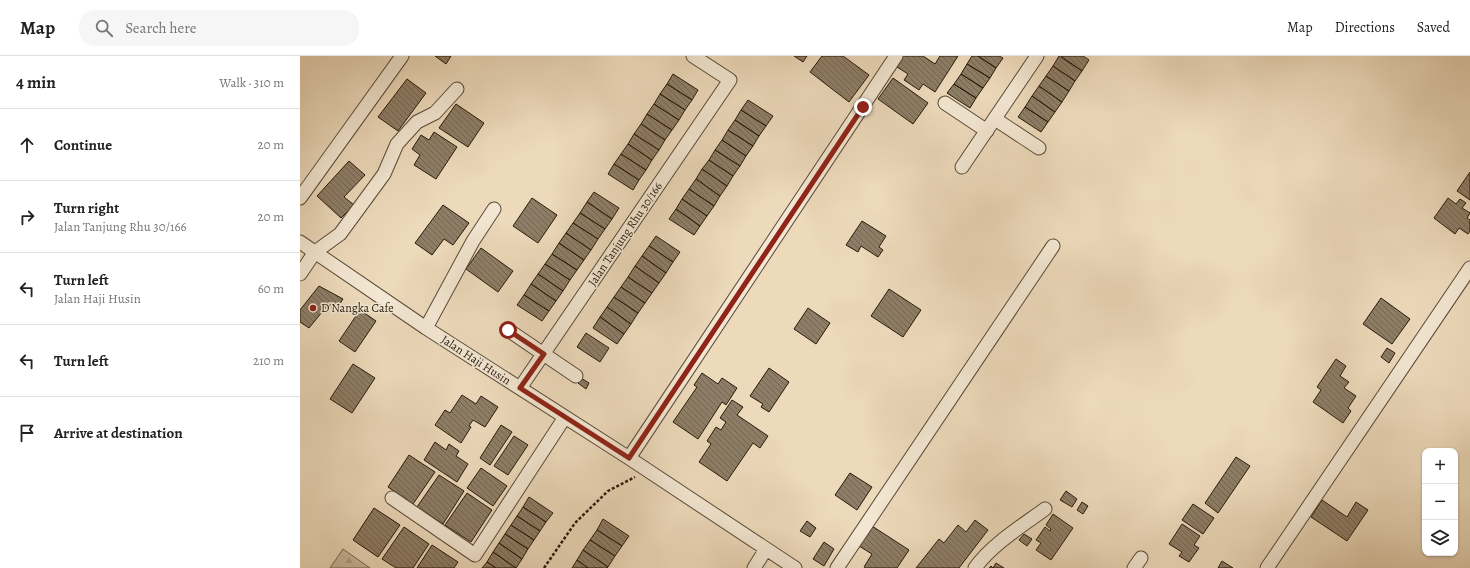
<!DOCTYPE html>
<meta charset="utf-8">
<style>
body{margin:0;font-family:Alegreya,serif;background:#f6f6f6;color:#222}
.controls{position:absolute;right:12px;bottom:12px;display:grid;overflow:hidden;border-radius:8px;box-shadow:0 1px 3px #0004}
.controls button{width:36px;height:36px;display:grid;place-items:center;padding:0;border:0;border-bottom:1px solid #e0e0e0;background:#fff;color:#222;font:20px sans-serif}
.stop{position:absolute;width:12px;height:12px;margin:-9px;border:3px solid #8f2418;border-radius:50%;background:#fff}
.stop.end{background:#8f2418;border-color:#fff;box-shadow:0 1px 4px #0008}
.list{margin:0;padding:0;list-style:none}
h2{display:flex;justify-content:space-between;align-items:center;height:52px;margin:0;padding:0 16px;font-size:17px}
h2 small{font-size:13px;font-weight:400;color:#767676}
.list li{display:grid;grid-template-columns:26px 1fr auto;gap:12px;align-items:center;box-sizing:border-box;height:72px;padding:0 16px;border-top:1px solid #e0e0e0}
.list b{display:block;font-size:15px;white-space:nowrap}
.list p{margin:0;font-size:13px;white-space:nowrap;color:#767676}
.list em{font-size:13px;font-style:normal;color:#767676}
.icon{flex:none;width:22px;height:22px;fill:none;stroke:currentColor;stroke-width:2;stroke-linecap:round;stroke-linejoin:round}
.map{position:relative;flex:none;width:1170px;height:512px;overflow:hidden}
header{display:flex;align-items:center;gap:24px;box-sizing:border-box;height:56px;padding:0 20px;background:#fff;border-bottom:1px solid #e0e0e0}
header strong{font-size:19px}
nav{display:flex;gap:22px;margin-inline-start:auto;font-size:14px}
.search{width:280px;height:36px;background:#f6f6f6;display:flex;align-items:center;gap:10px;box-sizing:border-box;padding:0 14px;border-radius:16px;color:#767676;font-size:15px}
main{display:flex}
aside{flex:1;background:#fff}
.map>svg:first-child{display:block}
.forest{fill:url(#forest-firs);stroke:#796a54}
.building{fill:url(#building-back-hatch);stroke:#271a0c}
.lines{fill:none;stroke-linecap:round;stroke-linejoin:round}
.minor-casing{stroke:#584a38;stroke-width:15}
.path{stroke:#271a0c;stroke-width:2.5;stroke-dasharray:3 2;stroke-linecap:butt}
.minor{stroke:#f3e7d3;stroke-width:13}
.route{stroke:#8f2418;stroke-width:5}
.poi-dot{fill:#8f2418;stroke:#f3e7d3;stroke-width:1.5}
.labels{text-anchor:middle;stroke-width:3;stroke-linejoin:round;paint-order:stroke}
.street-label{font-size:12px;fill:#271a0c;stroke:#f3e7d3}
.poi-label{font-size:12px;fill:#271a0c;stroke:#f3e7d3;text-anchor:start}
</style>
<header>
<strong>Map</strong>
<div class="search"><svg class="icon" aria-label="search" viewBox="0 0 24 24"><circle cx="10" cy="10" r="6"/><path d="M15 15l6 6"/></svg>Search here</div>
<nav><a>Map</a><a>Directions</a><a>Saved</a></nav>
</header>
<main>
<aside>
<h2>4 min<small>Walk · 310 m</small></h2>
<ul class="list">
<li><svg class="icon" aria-label="ahead" viewBox="0 0 24 24"><path d="M12 20V5M6 11l6-6 6 6"/></svg><div><b>Continue</b></div><em>20 m</em></li>
<li><svg class="icon" aria-label="right" viewBox="0 0 24 24"><path d="M7 20v-9h11M14 6l5 5-5 5"/></svg><div><b>Turn right</b><p>Jalan Tanjung Rhu 30/166</p></div><em>20 m</em></li>
<li><svg class="icon" aria-label="left" viewBox="0 0 24 24"><path d="M17 20v-9H6M10 6l-5 5 5 5"/></svg><div><b>Turn left</b><p>Jalan Haji Husin</p></div><em>60 m</em></li>
<li><svg class="icon" aria-label="left" viewBox="0 0 24 24"><path d="M17 20v-9H6M10 6l-5 5 5 5"/></svg><div><b>Turn left</b></div><em>210 m</em></li>
<li><svg class="icon" aria-label="arrive" viewBox="0 0 24 24"><path d="M6 21V4h12l-3 4 3 4H6"/></svg><div><b>Arrive at destination</b></div></li>
</ul>
</aside>
<div class="map">
<svg width="1170" height="512" viewBox="0 0 1170 512">
<defs>
<pattern id="forest-firs" width="22" height="20" patternUnits="userSpaceOnUse"><rect width="22" height="20" fill="#cbb99d"/><path d="M5 1l3.5 6h-7zM16 11l3.5 6h-7z" fill="#ae9e86"/></pattern>
<pattern id="building-back-hatch" width="6" height="6" patternUnits="userSpaceOnUse"><rect width="6" height="6" fill="#8e7e67"/><path d="M-1 5l2 2M0 0l6 6M5-1l2 2" fill="none" stroke="#746653"/></pattern>
</defs>
<rect width="100%" height="100%" fill="#eddabb"/>
<filter id="stains"><feTurbulence type="fractalNoise" baseFrequency=".005" numOctaves="4"/><feColorMatrix values="0 0 0 0 .2 0 0 0 0 .09 0 0 0 0 .02 0 0 0 .5 -.17"/></filter>
<radialGradient id="worn" r=".72"><stop offset=".6" stop-color="#630" stop-opacity="0"/><stop offset="1" stop-color="#630" stop-opacity=".3"/></radialGradient>
<path class="forest" d="M 43,493 L 70,512 L 30,512 Z"/>
<path class="building" d="M 135,0 L 151,0 L 146,8 Z
M 494,0 L 507,0 L 503,6 Z
M 522,0 L 543,0 L 569,19 L 549,46 L 510,16 Z
M 600,0 L 623,0 L 635,8 L 640,0 L 658,0 L 635,36 L 623,28 L 619,34 L 604,24 L 608,18 L 594,9 Z
M 672,0 L 678,0 L 696,12 L 690,22 L 667,8 Z
M 678,0 L 699,0 L 703,2 L 696,12 Z
M 759,0 L 782,15 L 775,25 L 753,10 Z
M 761,0 L 783,0 L 789,4 L 782,15 Z
M 667,8 L 690,22 L 683,32 L 661,18 Z
M 753,10 L 775,25 L 769,35 L 746,20 Z
M 373,18 L 398,34 L 392,44 L 367,28 Z
M 661,18 L 683,32 L 676,42 L 654,28 Z
M 746,20 L 769,35 L 762,46 L 739,30 Z
M 593,22 L 628,47 L 613,68 L 578,43 Z
M 107,23 L 126,37 L 98,75 L 78,61 Z
M 367,28 L 392,44 L 385,54 L 360,38 Z
M 654,28 L 676,42 L 670,52 L 647,37 Z
M 739,30 L 762,46 L 755,56 L 732,40 Z
M 360,38 L 385,54 L 379,64 L 354,48 Z
M 732,40 L 755,56 L 748,66 L 725,51 Z
M 448,44 L 473,60 L 466,70 L 441,54 Z
M 156,48 L 184,67 L 168,91 L 139,72 Z
M 354,48 L 379,64 L 372,74 L 347,58 Z
M 725,51 L 748,66 L 741,76 L 718,61 Z
M 441,54 L 466,70 L 459,80 L 435,64 Z
M 347,58 L 372,74 L 365,84 L 341,68 Z
M 435,64 L 459,80 L 453,90 L 428,74 Z
M 341,68 L 365,84 L 359,94 L 334,78 Z
M 428,74 L 453,90 L 446,100 L 422,84 Z
M 134,76 L 157,91 L 136,123 L 114,109 L 120,99 L 112,93 L 121,79 L 129,84 Z
M 334,78 L 359,94 L 352,104 L 328,88 Z
M 422,84 L 446,100 L 440,110 L 415,94 Z
M 328,88 L 352,104 L 346,114 L 321,98 Z
M 415,94 L 440,110 L 433,120 L 409,104 Z
M 321,98 L 346,114 L 339,124 L 314,108 Z
M 409,104 L 433,120 L 427,130 L 402,113 Z
M 49,105 L 65,119 L 44,141 L 54,149 L 41,162 L 17,140 Z
M 314,108 L 339,124 L 333,134 L 308,118 Z
M 402,113 L 427,130 L 420,140 L 396,123 Z
M 1170,116 L 1170,144 L 1157,135 Z
M 396,123 L 420,140 L 414,150 L 389,133 Z
M 389,133 L 414,150 L 407,160 L 382,143 Z
M 294,136 L 319,152 L 312,163 L 287,146 Z
M 232,142 L 257,159 L 238,187 L 213,170 Z
M 1148,142 L 1156,148 L 1160,143 L 1166,147 L 1162,152 L 1170,157 L 1167,162 L 1170,164 L 1170,175 L 1168,178 L 1159,172 L 1155,178 L 1134,162 Z
M 382,143 L 407,160 L 400,170 L 376,153 Z
M 287,146 L 312,163 L 305,173 L 280,157 Z
M 143,149 L 169,167 L 153,189 L 144,183 L 132,199 L 115,187 Z
M 376,153 L 400,170 L 394,179 L 369,163 Z
M 280,157 L 305,173 L 298,183 L 273,167 Z
M 562,165 L 586,180 L 579,191 L 583,194 L 578,201 L 561,190 L 558,196 L 546,189 Z
M 273,167 L 298,183 L 291,194 L 266,177 Z
M 266,177 L 291,194 L 284,204 L 259,187 Z
M 356,180 L 380,196 L 373,206 L 349,190 Z
M 259,187 L 284,204 L 277,214 L 252,198 Z
M 349,190 L 373,206 L 366,217 L 342,200 Z
M 181,192 L 213,215 L 198,236 L 166,213 Z
M 252,198 L 277,214 L 270,224 L 245,208 Z
M 342,200 L 366,217 L 359,227 L 335,210 Z
M 245,208 L 270,224 L 263,235 L 238,218 Z
M 335,210 L 359,227 L 352,237 L 328,221 Z
M 238,218 L 263,235 L 256,245 L 231,228 Z
M 328,221 L 352,237 L 345,247 L 321,231 Z
M 231,228 L 256,245 L 249,255 L 224,239 Z
M 19,230 L 43,243 L 36,254 L 27,250 L 9,272 L 0,266 L 0,254 Z
M 321,231 L 345,247 L 338,257 L 314,241 Z
M 589,233 L 621,254 L 603,281 L 571,260 Z
M 224,239 L 249,255 L 242,265 L 217,249 Z
M 314,241 L 338,257 L 331,268 L 307,251 Z
M 1081,242 L 1110,263 L 1092,288 L 1063,268 Z
M 307,251 L 331,268 L 324,278 L 300,261 Z
M 508,252 L 530,267 L 516,288 L 494,273 Z
M 60,254 L 76,265 L 55,296 L 39,285 Z
M 300,261 L 324,278 L 317,288 L 293,272 Z
M 286,277 L 309,292 L 300,306 L 277,291 Z
M 1087,292 L 1095,297 L 1089,307 L 1081,301 Z
M 1036,303 L 1046,310 L 1040,320 L 1049,326 L 1044,332 L 1056,340 L 1048,352 L 1051,355 L 1043,367 L 1013,346 L 1021,334 L 1017,331 Z
M 53,308 L 75,322 L 52,357 L 30,343 Z
M 469,312 L 489,326 L 469,356 L 461,351 L 463,348 L 450,340 Z
M 402,317 L 418,328 L 422,322 L 437,332 L 426,349 L 422,346 L 398,383 L 373,366 L 397,331 L 394,329 Z
M 281,322 L 289,327 L 286,333 L 278,327 Z
M 162,339 L 176,348 L 181,340 L 198,351 L 185,371 L 173,364 L 169,370 L 171,371 L 161,387 L 135,369 L 145,354 L 150,357 Z
M 432,344 L 443,351 L 437,359 L 468,380 L 460,392 L 453,387 L 427,425 L 399,406 L 411,388 L 407,385 L 416,371 L 421,374 L 426,366 L 420,362 Z
M 201,369 L 212,376 L 190,409 L 180,402 Z
M 214,380 L 228,389 L 208,419 L 194,410 Z
M 135,386 L 146,394 L 149,388 L 159,395 L 156,400 L 168,408 L 157,426 L 124,404 Z
M 109,399 L 135,416 L 113,448 L 88,431 Z
M 936,401 L 950,410 L 918,457 L 905,447 Z
M 181,412 L 207,430 L 193,450 L 167,432 Z
M 550,417 L 572,431 L 557,454 L 535,439 Z
M 139,419 L 164,435 L 143,468 L 117,451 Z
M 766,435 L 777,443 L 772,451 L 760,444 Z
M 167,437 L 192,454 L 171,486 L 145,469 Z
M 229,441 L 253,457 L 246,466 L 223,451 Z
M 1022,444 L 1047,461 L 1056,446 L 1068,454 L 1047,485 L 1011,461 Z
M 782,446 L 788,450 L 783,458 L 777,454 Z
M 893,448 L 914,462 L 903,478 L 882,464 Z
M 223,451 L 246,466 L 240,475 L 217,460 Z
M 74,452 L 100,469 L 78,501 L 53,484 Z
M 753,458 L 773,472 L 751,504 L 736,494 L 741,487 L 736,484 L 745,471 L 750,475 L 751,473 L 746,469 Z
M 217,460 L 240,475 L 234,484 L 211,469 Z
M 303,463 L 329,480 L 322,490 L 297,474 Z
M 675,464 L 688,474 L 659,512 L 616,512 L 639,483 L 644,487 L 658,469 L 666,476 Z
M 507,465 L 516,472 L 510,481 L 500,475 Z
M 882,468 L 900,480 L 894,489 L 899,492 L 889,506 L 879,500 L 882,496 L 869,488 Z
M 211,469 L 234,484 L 228,493 L 205,478 Z
M 572,470 L 609,494 L 597,512 L 566,512 L 564,511 L 572,498 L 559,490 Z
M 104,471 L 129,488 L 113,512 L 96,512 L 82,503 Z
M 297,474 L 322,490 L 315,500 L 290,484 Z
M 205,478 L 228,493 L 222,503 L 199,487 Z
M 724,478 L 732,483 L 727,490 L 719,484 Z
M 290,484 L 315,500 L 308,511 L 283,494 Z
M 524,486 L 534,493 L 524,510 L 513,503 Z
M 199,487 L 222,503 L 216,512 L 193,496 Z
M 132,489 L 158,506 L 154,512 L 117,512 Z
M 283,494 L 308,511 L 307,512 L 288,512 L 277,504 Z
M 193,496 L 216,512 L 196,512 L 187,506 Z
M 277,504 L 288,512 L 272,512 Z
M 922,505 L 933,512 L 918,512 Z
M 187,506 L 196,512 L 182,512 Z
M 696,507 L 704,512 L 689,512 L 691,510 L 693,512 Z"/>
<g class="lines">
<g class="minor-casing">
<path id="minor" d="M 645,47 L 687,75
M 695,63 L 739,92
M 662,111 L 737,0
M 0,142 L 102,0
M 0,186 L 126,272 L 329,402 L 495,512
M 0,218 L 15,196 L 40,178 L 84,118 L 97,88 L 117,66 L 135,57 L 157,33
M 126,272 L 173,185 L 194,153
M 208,274 L 276,320
M 220,332 L 430,24 L 393,0
M 329,402 L 596,0
M 92,442 L 175,499 L 265,361
M 454,512 L 466,493
M 537,512 L 753,190
M 675,512 C 691,489 722,470 745,453
M 834,512 L 841,502
M 967,512 L 1170,212"/>
</g>
<path class="path" d="M 244,512 L 275,467 L 308,435 L 335,421"/>
<use href="#minor" class="minor"/>
</g>
<g class="lines">
<path class="route" d="M 208,274 L 244,298 L 220,332 L 329,402 L 563,51"/>
</g>
<circle class="poi-dot" cx="13" cy="252" r="4"/>
<g class="labels">
<g class="street-label">
<text transform="translate(325 178) rotate(-56)" y="4">Jalan Tanjung Rhu 30/166</text>
<text transform="translate(176 304) rotate(33)" y="4">Jalan Haji Husin</text>
</g>
<g class="poi-label">
<text x="21" y="256">D'Nangka Cafe</text>
</g>
</g>
<rect width="100%" height="100%" filter="url(#stains)"/>
<rect width="100%" height="100%" fill="url(#worn)"/>
</svg>
<div class="controls">
<button>+</button>
<button>−</button>
<button><svg class="icon" aria-label="layers" viewBox="0 0 24 24"><path d="M12 4l9 5-9 5-9-5zM3 14l9 5 9-5"/></svg></button>
</div>
<div class="stop" style="left:208px;top:274px"></div>
<div class="stop end" style="left:563px;top:51px"></div>
</div>
</main>
